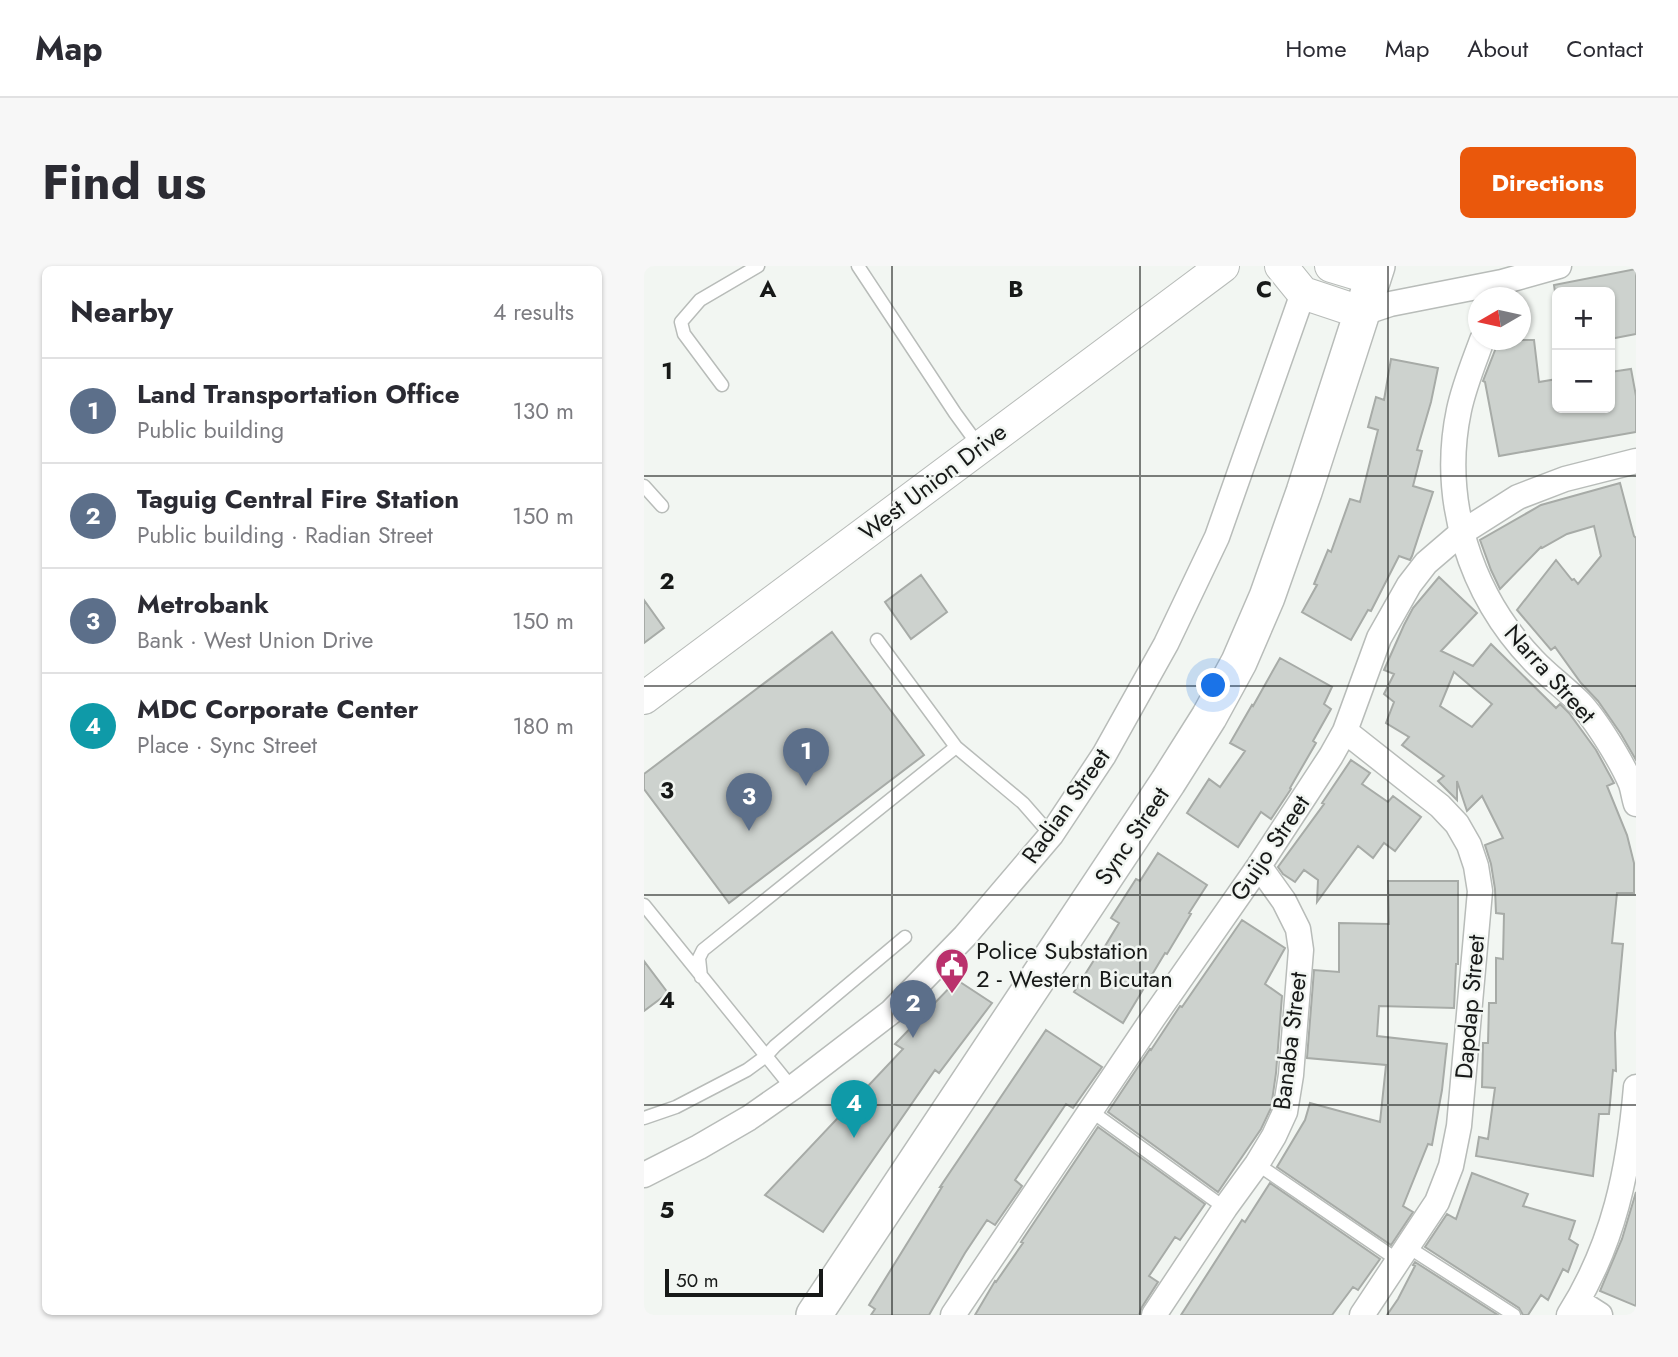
<!DOCTYPE html>
<meta charset="utf-8">
<style>
body{margin:0;font-family:Jost,sans-serif;background:#f7f7f7;color:#2b2b33}
.controls{position:absolute;right:21px;top:21px;display:grid;overflow:hidden;border-radius:10px;box-shadow:0 2px 5px #0004}
.controls button{width:63px;height:63px;display:grid;place-items:center;padding:0;border:0;border-bottom:2px solid #e1e1e2;background:#fff;color:#2b2b33;font:35px sans-serif}
.compass{position:absolute;left:824px;top:21px;width:63px;height:63px;border-radius:50%;background:#fff;box-shadow:0 2px 5px #0004;rotate:261deg}
.scale{position:absolute;left:21px;bottom:18px;width:158px;box-sizing:border-box;padding-left:7px;border:4px solid #171918;border-top:0;font-size:19px;line-height:24px;white-space:nowrap;color:#171918;-webkit-text-stroke:5px #f2f6f2;paint-order:stroke}
.you{position:absolute;left:570px;top:420px;width:24px;height:24px;margin:-18px;border:5px solid #fff;border-radius:50%;background:#1a73e8;box-shadow:0 0 0 10px #1a73e833}
.badge{display:grid;place-items:center;width:46px;height:46px;border-radius:50%;background:#ea580c;color:#fff;font-size:23px;font-weight:700}
.pin{position:absolute;translate:-50% -58px;filter:drop-shadow(0 2px 4px #0008)}
.pin::after{content:'';position:absolute;top:37px;width:24px;height:21px;background:inherit;clip-path:polygon(0 0,100% 0,50% 100%)}
.list{margin:0;padding:0;list-style:none}
h2{display:flex;justify-content:space-between;align-items:center;height:91px;margin:0;padding:0 28px;font-size:30px}
h2 small{font-size:23px;font-weight:400;color:#7c7c81}
.list li{display:grid;grid-template-columns:46px 1fr auto;gap:21px;align-items:center;box-sizing:border-box;height:105px;padding:0 28px;border-top:2px solid #e1e1e2}
.list b{display:block;font-size:26px;white-space:nowrap}
.list p{margin:0;font-size:23px;white-space:nowrap;color:#7c7c81}
.list em{font-size:23px;font-style:normal;color:#7c7c81}
.map{position:relative;flex:none;width:992px;height:1049px;overflow:hidden;border-radius:10px}
header{display:flex;align-items:center;gap:42px;box-sizing:border-box;height:98px;padding:0 35px;background:#fff;border-bottom:2px solid #e1e1e2}
header strong{font-size:33px}
nav{display:flex;gap:38px;margin-inline-start:auto;font-size:24px}
.intro{display:flex;align-items:center;justify-content:space-between;box-sizing:border-box;height:168px;padding:0 42px}
h1{margin:0;font-size:49px}
.button{padding:18px 32px;border-radius:10px;background:#ea580c;color:#fff;font-size:24px;font-weight:700}
main{display:flex;gap:42px;padding:0 42px}
aside{flex:1;background:#fff;border-radius:10px;box-shadow:0 2px 5px #0004}
.map>svg:first-child{display:block}
.building{fill:#cdd2ce;stroke:#a7aba7;stroke-width:2;fill-rule:evenodd}
.lines{fill:none;stroke-linecap:round;stroke-linejoin:round}
.service-casing{stroke:#b8bcb9;stroke-width:15}
.minor-casing{stroke:#b8bcb9;stroke-width:27}
.tertiary-casing{stroke:#b8bcb9;stroke-width:34}
.secondary-casing{stroke:#b8bcb9;stroke-width:38}
.service{stroke:#fff;stroke-width:12}
.minor{stroke:#fff;stroke-width:24}
.tertiary{stroke:#fff;stroke-width:32}
.secondary{stroke:#fff;stroke-width:35}
.grid{fill:none;stroke:#171918;stroke-width:2;stroke-opacity:0.55}
.labels{text-anchor:middle;stroke-width:5;stroke-linejoin:round;paint-order:stroke}
.street-label{font-size:24px;fill:#171918;stroke:#f2f6f2}
.poi-label{font-size:24px;fill:#171918;stroke:#f2f6f2;text-anchor:start}
.grid-label{font-size:23px;text-anchor:middle;font-weight:bold;fill:#171918;stroke:#f2f6f2;stroke-width:5;stroke-linejoin:round;paint-order:stroke}
</style>
<header>
<strong>Map</strong>
<nav><a>Home</a><a>Map</a><a>About</a><a>Contact</a></nav>
</header>
<div class="intro"><h1>Find us</h1><a class="button">Directions</a></div>
<main>
<aside>
<h2>Nearby<small>4 results</small></h2>
<ul class="list">
<li><span class="badge" style="background:#5c6f8a">1</span><div><b>Land Transportation Office</b><p>Public building</p></div><em>130 m</em></li>
<li><span class="badge" style="background:#5c6f8a">2</span><div><b>Taguig Central Fire Station</b><p>Public building · Radian Street</p></div><em>150 m</em></li>
<li><span class="badge" style="background:#5c6f8a">3</span><div><b>Metrobank</b><p>Bank · West Union Drive</p></div><em>150 m</em></li>
<li><span class="badge" style="background:#0f9aa8">4</span><div><b>MDC Corporate Center</b><p>Place · Sync Street</p></div><em>180 m</em></li>
</ul>
</aside>
<div class="map">
<svg width="992" height="1049" viewBox="0 0 992 1049">
<rect width="100%" height="100%" fill="#f2f6f2"/>
<path class="building" d="M 992,3 L 992,68 L 966,73 L 966,26 L 911,26 L 910,19 Z
M 855,74 L 890,74 L 895,116 L 913,113 L 913,142 L 966,142 L 966,106 L 987,103 L 992,130 L 992,166 L 855,190 L 841,116 L 839,115 Z
M 747,93 L 794,102 L 787,136 L 773,184 L 778,185 L 769,220 L 789,226 L 768,290 L 766,294 L 755,290 L 727,345 L 724,344 L 707,374 L 658,346 L 673,319 L 670,318 L 684,284 L 687,286 L 706,233 L 716,236 L 734,164 L 724,161 L 732,131 L 740,134 Z
M 976,217 L 990,270 L 992,272 L 992,494 L 977,468 L 954,435 L 937,417 L 911,381 L 907,384 L 873,344 L 912,294 L 928,314 L 930,313 L 934,318 L 957,290 L 950,260 L 923,268 L 898,282 L 897,281 L 856,323 L 847,304 L 836,274 L 897,239 Z
M 277,309 L 303,346 L 267,373 L 241,336 Z
M 795,311 L 833,347 L 797,385 L 829,400 L 847,378 L 912,442 L 916,438 L 925,447 L 952,484 L 970,517 L 963,520 L 983,569 L 990,597 L 990,627 L 973,627 L 968,677 L 979,678 L 971,767 L 972,805 L 969,804 L 965,848 L 955,848 L 949,910 L 832,890 L 835,871 L 844,873 L 851,822 L 838,821 L 839,777 L 844,777 L 845,737 L 852,737 L 852,692 L 859,693 L 860,648 L 852,647 L 851,623 L 847,598 L 841,579 L 859,572 L 838,530 L 823,545 L 813,515 L 813,534 L 794,515 L 800,510 L 758,479 L 765,471 L 742,457 L 750,436 L 740,428 L 750,408 L 740,404 L 760,359 L 769,342 ZM 810,406 L 848,438 L 828,461 L 796,440 Z
M 0,334 L 20,362 L 0,377 Z
M 188,366 L 280,489 L 85,637 L 0,523 L 0,508 Z
M 636,392 L 688,421 L 680,438 L 687,443 L 669,475 L 672,477 L 646,522 L 647,523 L 627,553 L 617,546 L 594,581 L 543,547 L 565,513 L 576,521 L 601,485 L 586,477 L 608,439 L 609,440 Z
M 707,494 L 726,507 L 718,518 L 744,536 L 749,530 L 777,551 L 751,585 L 740,577 L 729,592 L 714,580 L 673,636 L 674,614 L 660,604 L 651,616 L 639,608 L 634,601 L 680,538 L 678,537 Z
M 514,587 L 563,619 L 545,647 L 547,648 L 523,688 L 521,687 L 479,757 L 430,726 L 450,694 L 452,695 L 475,657 L 467,652 L 492,613 L 496,615 Z
M 744,615 L 814,615 L 814,698 L 812,698 L 810,742 L 735,740 L 733,770 L 803,778 L 798,824 L 788,879 L 784,878 L 759,940 L 769,946 L 747,979 L 633,901 L 661,854 L 666,837 L 736,856 L 742,799 L 663,792 L 670,704 L 695,706 L 695,657 L 745,658 Z
M 598,654 L 641,682 L 621,718 L 638,730 L 632,807 L 627,842 L 617,863 L 574,926 L 464,846 L 506,783 L 507,784 L 536,740 L 538,741 Z
M 0,695 L 24,727 L 0,745 Z
M 313,714 L 348,737 L 295,807 L 291,804 L 179,966 L 121,929 L 259,783 L 251,778 Z
M 402,764 L 458,801 L 429,842 L 422,838 L 371,914 L 378,920 L 351,959 L 343,954 L 321,987 L 285,1049 L 227,1049 L 231,1043 L 225,1039 L 298,921 L 296,921 Z
M 454,861 L 561,938 L 536,974 L 531,971 L 505,1010 L 514,1016 L 498,1041 L 495,1049 L 331,1049 L 351,1015 L 352,1016 L 379,977 L 377,976 Z
M 828,907 L 884,928 L 879,940 L 931,955 L 925,973 L 934,979 L 924,1006 L 919,1003 L 904,1034 L 897,1029 L 884,1049 L 879,1049 L 875,1042 L 781,981 L 803,948 L 812,953 Z
M 626,917 L 736,993 L 714,1024 L 709,1021 L 688,1049 L 537,1049 L 598,954 L 601,956 Z
M 992,926 L 992,1040 L 956,1025 L 978,973 Z
M 771,996 L 854,1049 L 743,1049 L 754,1033 L 771,1000 L 769,999 Z"/>
<g class="lines">
<g class="service-casing">
<path id="service" d="M 214,0 L 311,147 L 335,180
M 78,119 L 40,68 L 37,56 L 56,34 L 114,0
M 0,220 L 18,240
M 233,374 L 312,481 L 379,537 L 407,569
M 0,639 L 148,822
M 57,711 L 55,692 L 59,684 L 312,481
M 447,845 L 581,942
M 0,852 L 32,841 L 103,804 L 122,790 L 131,780 L 261,671
M 613,898 L 755,995
M 764,981 L 870,1049"/>
</g>
<g class="minor-casing">
<path id="minor" d="M 719,47 L 746,38 L 858,16 L 915,0
M 838,74 C 830,96 820,120 815,144 C 796,234 826,328 889,394 C 903,409 921,422 936,437 C 952,454 978,496 987,518 C 989,524 990,532 992,538
M 701,465 L 796,540 L 813,558 L 825,579 L 832,600 L 836,625 L 815,860 L 807,900 L 793,936 L 718,1049
M 0,909 L 55,881 L 105,852 L 148,822 L 247,746 L 321,670 L 407,569 L 460,489 L 522,378 L 573,271 L 659,27
M 934,1035 L 956,1049
M 309,1049 L 509,752 L 615,600 L 687,490 L 701,465 L 735,372 L 765,319 L 782,297 L 817,267 L 874,231 L 921,213 L 992,195
M 510,1049 L 581,942 L 613,898 L 630,870 L 641,846 L 647,809 L 657,684 L 654,663 L 640,635 L 615,600
M 925,1049 C 970,978 985,903 992,821"/>
</g>
<g class="tertiary-casing">
<path id="tertiary" d="M 637,0 L 659,27 L 719,47
M 687,0 L 730,13
M 0,432 L 579,0"/>
</g>
<g class="secondary-casing">
<path id="secondary" d="M 170,1049 L 524,516 L 565,451 L 595,396 L 623,331 L 660,226 L 733,0"/>
</g>
<use href="#service" class="service"/>
<use href="#minor" class="minor"/>
<use href="#tertiary" class="tertiary"/>
<use href="#secondary" class="secondary"/>
</g>
<path class="grid" d="M 248,0 L 248,1049M 496,0 L 496,1049M 744,0 L 744,1049M 0,210 L 992,210M 0,420 L 992,420M 0,629 L 992,629M 0,839 L 992,839"/>
<defs>
<g id="civic-pin" transform="scale(1.75)"><path d="M0 17L-7.5 6A9.5 9.5 0 1 1 7.5 6Z" fill="#ba316c" stroke="#f2f6f2"/><path d="M-.6-6.5H3V-4.5H.6V-3L4-1V1h2V6H-6V1h2V-1L-.6-3ZM-1.2 2.5V6h2.4V2.5Z" fill="#fff"/></g>
</defs>
<g fill-rule="evenodd">
<use href="#civic-pin" x="308" y="699"/>
</g>
<g class="labels">
<g class="street-label">
<text transform="translate(289 216) rotate(-37)" y="8">West Union Drive</text>
<text transform="translate(906 408) rotate(48)" y="8">Narra Street</text>
<text transform="translate(422 540) rotate(-55)" y="8">Radian Street</text>
<text transform="translate(488 570) rotate(-56)" y="8">Sync Street</text>
<text transform="translate(626 582) rotate(-56)" y="8">Guijo Street</text>
<text transform="translate(826 741) rotate(-85)" y="8">Dapdap Street</text>
<text transform="translate(646 775) rotate(-83)" y="8">Banaba Street</text>
</g>
<g class="poi-label">
<text x="332" y="693">Police Substation<tspan x="332" dy="28">2 - Western Bicutan</tspan></text>
</g>
</g>
<g class="grid-label">
<text x="124" y="31">A</text>
<text x="372" y="31">B</text>
<text x="620" y="31">C</text>
<text x="23" y="113">1</text>
<text x="23" y="323">2</text>
<text x="23" y="532">3</text>
<text x="23" y="742">4</text>
<text x="23" y="952">5</text>
</g>
</svg>
<div class="controls">
<button>+</button>
<button>−</button>
</div>
<svg class="compass" viewBox="-18 -18 36 36"><path d="M0-13l5 13h-10z" fill="#e53935"/><path d="M0 13l5-13h-10z" fill="#7c7c81"/></svg>
<div class="scale">50 m</div>
<div class="you"></div>
<div class="pin badge" style="left:162px;top:520px;background:#5c6f8a">1</div>
<div class="pin badge" style="left:269px;top:772px;background:#5c6f8a">2</div>
<div class="pin badge" style="left:105px;top:565px;background:#5c6f8a">3</div>
<div class="pin badge" style="left:210px;top:872px;background:#0f9aa8">4</div>
</div>
</main>
